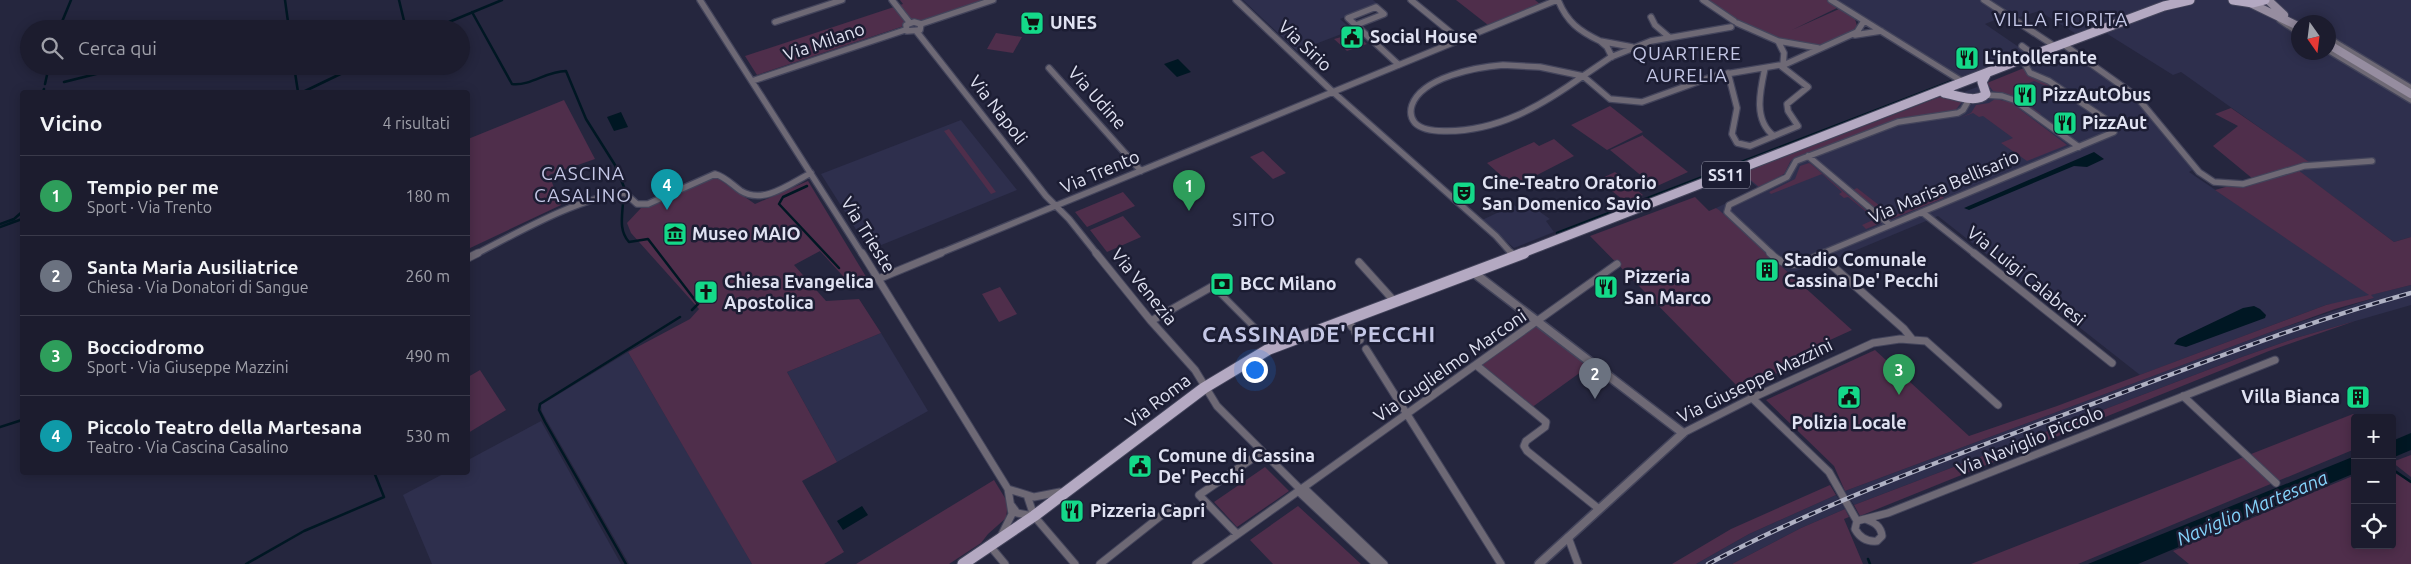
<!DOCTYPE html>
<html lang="it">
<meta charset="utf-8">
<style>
body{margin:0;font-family:Ubuntu,sans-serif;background:#252536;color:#f1f3f6}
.controls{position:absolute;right:15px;bottom:15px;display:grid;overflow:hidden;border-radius:5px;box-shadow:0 2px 12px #0003}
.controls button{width:45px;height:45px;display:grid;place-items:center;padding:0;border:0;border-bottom:1px solid #3a3a4a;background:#1c1c2e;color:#f1f3f6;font:25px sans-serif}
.compass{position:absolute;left:2291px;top:15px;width:45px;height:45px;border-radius:50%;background:#1c1c2e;box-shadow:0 2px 12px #0003;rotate:166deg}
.you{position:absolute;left:1254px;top:369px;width:18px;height:18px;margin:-12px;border:4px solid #fff;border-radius:50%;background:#1a73e8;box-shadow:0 0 0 8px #1a73e833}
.badge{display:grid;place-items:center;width:32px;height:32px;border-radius:50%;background:#0f766e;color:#fff;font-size:16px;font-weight:700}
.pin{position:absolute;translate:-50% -41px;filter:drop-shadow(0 1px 2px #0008)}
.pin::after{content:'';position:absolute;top:26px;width:18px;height:15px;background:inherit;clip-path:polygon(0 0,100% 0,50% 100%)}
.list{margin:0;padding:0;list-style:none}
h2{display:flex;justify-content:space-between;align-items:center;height:65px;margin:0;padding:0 20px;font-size:21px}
h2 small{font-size:16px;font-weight:400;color:#a0a1aa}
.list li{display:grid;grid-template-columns:32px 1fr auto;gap:15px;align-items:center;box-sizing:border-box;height:80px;padding:0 20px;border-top:1px solid #3a3a4a}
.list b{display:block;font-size:19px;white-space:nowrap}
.list p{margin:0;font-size:16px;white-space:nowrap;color:#a0a1aa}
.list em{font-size:16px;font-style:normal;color:#a0a1aa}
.icon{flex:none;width:28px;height:28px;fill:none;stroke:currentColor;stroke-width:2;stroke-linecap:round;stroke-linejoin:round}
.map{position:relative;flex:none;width:2411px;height:564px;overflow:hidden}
.search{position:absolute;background:#1c1c2e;box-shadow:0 2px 12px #0003;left:20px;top:20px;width:450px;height:55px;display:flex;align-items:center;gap:12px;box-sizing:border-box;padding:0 18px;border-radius:28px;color:#a0a1aa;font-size:19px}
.panel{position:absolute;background:#1c1c2e;box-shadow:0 2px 12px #0003;left:20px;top:90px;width:450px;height:385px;border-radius:5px}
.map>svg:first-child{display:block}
.built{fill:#2e2f4d;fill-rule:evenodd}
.green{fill:#4f2e4b}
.water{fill:#001723}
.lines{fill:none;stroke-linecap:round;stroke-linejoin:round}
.stream{stroke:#001723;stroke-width:2.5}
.pedestrian-casing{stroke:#43445b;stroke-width:8}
.minor-far1-casing{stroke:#43445b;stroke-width:8}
.minor-casing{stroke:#43445b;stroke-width:9}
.tertiary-casing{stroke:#43445b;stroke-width:11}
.secondary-casing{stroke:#43445b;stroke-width:10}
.primary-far1-casing{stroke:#43445b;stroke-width:11}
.primary-casing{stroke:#43445b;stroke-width:13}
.pedestrian{stroke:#6e6975;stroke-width:5.5}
.minor-far1{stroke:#6e6975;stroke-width:5.5}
.minor{stroke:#6e6975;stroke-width:7}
.tertiary{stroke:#6e6975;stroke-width:8}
.secondary{stroke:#968da0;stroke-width:8}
.primary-far1{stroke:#b4a9c2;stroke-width:9}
.primary{stroke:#b4a9c2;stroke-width:11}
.rail-casing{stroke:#afb1c3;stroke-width:4.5}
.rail{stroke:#1c1d33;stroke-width:2.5;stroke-dasharray:7;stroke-linecap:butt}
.labels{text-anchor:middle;stroke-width:5;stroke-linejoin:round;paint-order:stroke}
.shield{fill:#1c1d33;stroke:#a5a7b9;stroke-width:1}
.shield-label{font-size:16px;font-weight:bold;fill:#e0e2f2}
.poi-label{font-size:18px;font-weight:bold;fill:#e0e2f2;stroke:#1c1d33;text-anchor:start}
.street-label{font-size:18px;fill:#e0e2f2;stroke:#1c1d33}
.neighbourhood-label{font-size:19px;letter-spacing:1px;fill:#c4c7e6;stroke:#1c1d33}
.water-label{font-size:19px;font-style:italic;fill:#84d3fb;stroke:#1c1d33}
.district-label{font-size:22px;font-weight:bold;letter-spacing:1px;fill:#c4c7e6;stroke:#1c1d33}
</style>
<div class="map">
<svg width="2411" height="564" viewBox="0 0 2411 564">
<rect width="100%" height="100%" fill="#25263e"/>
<path class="built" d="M 1243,0 L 1373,0 L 1378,4 L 1340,19 L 1352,30 L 1297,51 Z
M 1837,0 L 2411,0 L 2411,237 L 2394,242 L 2293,167 L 2308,162 L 2181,72 L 2173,75 L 2101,30 L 2078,35 L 2039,11 L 2017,18 L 2010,14 L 1985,24 L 2029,54 L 1964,79 ZM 2298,22 L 2328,22 L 2328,52 L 2298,52 Z
M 2070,52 L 2135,96 L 2194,169 L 2189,172 L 2370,295 L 2411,285 L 2411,305 L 2296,338 L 2239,358 L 1854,505 L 1845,491 L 2276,330 L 2374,298 L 2326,305 L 2140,375 L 1938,216 L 1830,261 L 1789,273 L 1716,208 L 1758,188 L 1744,175 Z
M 961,120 L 1017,190 L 869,250 L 821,174 Z
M 1514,205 L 1520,210 L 1530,205 L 1550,219 L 1546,221 L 1554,232 L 1514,248 L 1482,220 Z
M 881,333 L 928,411 L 837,462 L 787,372 Z
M 628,352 L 725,517 L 752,564 L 629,564 L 542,412 L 541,405 Z
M 541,421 L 621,564 L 432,564 L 403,495 L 445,473 L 468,472 L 468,460 Z
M 1836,495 L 1845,509 L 1801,528 L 1732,564 L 1696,564 L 1749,534 Z"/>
<path class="green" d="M 900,0 L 982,0 L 757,75 L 745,56 L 903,4 Z
M 1456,0 L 1535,0 L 1540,4 L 1488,25 Z
M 1706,0 L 1827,0 L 1839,7 L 1792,30 L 1839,9 L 1855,19 L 1857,26 L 1852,32 L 1818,46 L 1787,43 L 1751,28 Z
M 996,33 L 1022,37 L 1013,53 L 987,49 Z
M 1345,36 L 1351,41 L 1360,38 L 1367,44 L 1347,51 L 1334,39 Z
M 2024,68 L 2052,85 L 2048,87 L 2034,81 L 2014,89 L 2017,92 L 2018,97 L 2041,114 L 2038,115 L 2007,95 L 1993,91 L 1987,83 Z
M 1942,96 L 1963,100 L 1955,111 L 1897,119 L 1794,158 L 1790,162 L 1784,174 L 1759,187 L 1742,173 Z
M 1995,99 L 2010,102 L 2067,145 L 2027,161 L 2001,143 L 2013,138 L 1983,116 L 1979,117 L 1973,113 L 1960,118 L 1971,113 L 1976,105 L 1989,103 Z
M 564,100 L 595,159 L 549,175 L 561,205 L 468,249 L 468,139 Z
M 1610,106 L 1643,132 L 1607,150 L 1571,125 Z
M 2231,108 L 2309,162 L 2294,167 L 2394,242 L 2411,237 L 2411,285 L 2371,295 L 2374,298 L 2335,309 L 2276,330 L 1845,491 L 1834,466 L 1766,400 L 1875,350 L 1969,436 L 2057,406 L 2326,305 L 2369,295 L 2215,190 L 2253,179 L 2213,146 L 2238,126 L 2215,114 Z
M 949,129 L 996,192 L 991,194 L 944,131 Z
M 1643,135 L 1643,136 L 1688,172 L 1655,187 L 1610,150 Z
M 1554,139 L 1574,156 L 1514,187 L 1487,163 L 1534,142 L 1539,146 Z
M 1263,151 L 1286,173 L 1273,179 L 1250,157 Z
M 1809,163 L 1811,164 L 1881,223 L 1866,229 L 1862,225 L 1875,219 L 1848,197 L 1844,198 L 1839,194 L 1842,192 L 1822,174 L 1771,194 L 1769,192 L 1795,179 L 1800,166 Z
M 1615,172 L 1643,195 L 1627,203 L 1598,180 Z
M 713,175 L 755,204 L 808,181 L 868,280 L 852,286 L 820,251 L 794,265 L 826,301 L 859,299 L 881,333 L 787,372 L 837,462 L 802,481 L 844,552 L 824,564 L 752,564 L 628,352 L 690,319 L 699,309 L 631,233 L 627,223 L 641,208 L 650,206 Z
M 1857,188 L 1893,216 L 1942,196 L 1944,198 L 1889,220 L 1853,190 Z
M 1123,192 L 1135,206 L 1087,227 L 1075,212 Z
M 1695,197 L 1709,211 L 1716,208 L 1719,210 L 1852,330 L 1808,350 L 1807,359 L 1741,390 L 1590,236 Z
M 1123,216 L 1141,237 L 1107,252 L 1090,230 Z
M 1000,287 L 1017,314 L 999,322 L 982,294 Z
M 2355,321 L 2269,351 L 1860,516 L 1854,505 L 2239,358 L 2296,338 Z
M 1537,322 L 1592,364 L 1531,408 L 1476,365 Z
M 480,370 L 506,410 L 468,433 L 468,377 Z
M 2353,414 L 2359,418 L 2355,418 L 2355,449 L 2078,564 L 1971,564 Z
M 2411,455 L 2411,477 L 2392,462 Z
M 1265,467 L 1289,491 L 1237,527 L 1214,502 Z
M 2392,471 L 2411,483 L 2411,564 L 2189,564 L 2173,551 L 2355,475 L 2355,545 L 2392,545 Z
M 994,480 L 1008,503 L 1006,518 L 988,534 L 981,543 L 949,564 L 856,564 Z
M 1830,485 L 1836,495 L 1749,534 L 1696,564 L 1672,564 L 1731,529 Z
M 1298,506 L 1361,564 L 1273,564 L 1250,540 Z
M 1845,509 L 1849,517 L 1844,519 L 1863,564 L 1732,564 L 1801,528 Z"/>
<path class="water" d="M 1178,59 L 1191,72 L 1177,77 L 1164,64 Z
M 621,112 L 628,127 L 614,131 L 607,117 Z
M 2094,152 L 2104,159 L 2087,167 L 2074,166 L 1969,210 L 1964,208 Z
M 2254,306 L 2260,309 L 2266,315 L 2265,318 L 2186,347 L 2174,344 L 2178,339 L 2243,308 Z
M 2411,433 L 2411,450 L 2392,458 L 2392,441 Z
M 2355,456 L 2355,473 L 2138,564 L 2088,564 Z
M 862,506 L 868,515 L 843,530 L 837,521 Z"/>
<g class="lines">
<path class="stream" d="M 285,0 L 289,29
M 399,0 L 406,29
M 472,12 L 512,84 C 532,86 546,71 566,71 L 586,119 L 615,165 L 624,187
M 59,29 L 71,0
M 271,29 L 274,28
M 432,29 L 502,0
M 294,66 L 298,92
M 64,82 L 128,66
M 45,84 L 49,66
M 43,92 L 44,89
M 303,92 L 357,66
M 807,186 L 783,197 L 779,204 L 839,268
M 623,203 C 622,217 619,231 629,242 L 648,239 L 698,304 L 692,310
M 0,224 L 14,219 L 22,212
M 0,227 L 22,219
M 1557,233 L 1952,81
M 0,427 L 22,420
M 2392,469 L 2411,482
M 1868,559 L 1870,564
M 246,564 L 304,531 L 384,497 L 374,472
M 626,564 L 545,422 L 539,410 L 540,404 L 680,317"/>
<g class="pedestrian-casing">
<path id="pedestrian" d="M 1213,286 L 1255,328"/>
</g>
<g class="minor-far1-casing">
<path id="minor-far1" d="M 700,0 L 862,254
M 892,0 L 910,23
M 1236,0 L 1333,92 L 1496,236 L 1512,254
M 1411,0 L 1460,40
M 1558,0 C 1567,22 1579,31 1600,41
M 1703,0 L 1734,21
M 1831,0 L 1963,82
M 1984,0 L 2056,47
M 1651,17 L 1655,25 L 1669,37
M 2280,20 L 2298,32
M 775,22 L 842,0
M 914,22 L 921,24 L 920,30 L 907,31 L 906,25 Z
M 1737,23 L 1778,41 L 1818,48
M 921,24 L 993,0
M 1356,25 L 1384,14 L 1376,7 L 1348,18 L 1399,65
M 917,32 L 1046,196 L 1069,219 L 1097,254
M 1855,35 L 1881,31
M 2328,38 L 2411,88
M 1778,41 L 1784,53 L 1783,65
M 2063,44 L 2136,96 L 2199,172 L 2214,182 L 2243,184 L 2304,166 L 2372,161
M 2022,46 L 2034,55
M 2328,50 L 2411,100
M 1612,57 L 1607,47 L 1600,41 L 1632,47
M 1503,65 L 1540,67 L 1583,76 C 1541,106 1497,132 1444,131 C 1434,131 1422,130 1415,123 C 1410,117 1410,111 1412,105 C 1422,77 1477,67 1503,65 Z
M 1049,68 L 1141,171
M 1765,68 C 1760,91 1753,120 1774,136
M 1728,73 L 1737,108 L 1732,134 L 1737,143 L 1750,146 L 1798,126 L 1788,111 L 1787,104 L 1808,87 L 1781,66
M 1583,76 L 1610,99 L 1642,102 L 1714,76 L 1786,64 L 1857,32 L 1864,21
M 1583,76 L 1611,57 L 1651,41 L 1731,27
M 752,81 L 905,30
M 1986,95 L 2002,96 L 2014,100 L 2079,147
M 1808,156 L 1890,225
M 1922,212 L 1975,254
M 476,254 C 517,233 579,197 625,193 L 637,204 L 648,204 L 715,174 C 726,177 732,185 741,191 C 764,205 791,183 811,173
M 938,254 L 1557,0
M 1772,254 L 1727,212 L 1729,205 L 1787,177 L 1796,161 L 1898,122 L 1958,113 L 1963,110 L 1970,98
M 1821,254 L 2114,132 L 2114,127 L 2110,122 L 2049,81 L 2030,73 L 2022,59"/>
</g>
<g class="minor-casing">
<path id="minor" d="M 862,253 L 1008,489 L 1012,514 L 1001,536
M 1096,253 L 1151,321 L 1195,370 L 1217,406 L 1301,490
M 1511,253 L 1515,257
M 1770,253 C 1791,273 1801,263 1824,253
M 1974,253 L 2112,363
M 1820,255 L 1904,329 L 1912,339
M 468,258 L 478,253
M 1359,262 L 1395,302
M 878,279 L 941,253
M 1151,321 L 1213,286
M 1348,321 L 1352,327
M 1355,332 L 1360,340
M 1366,349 L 1501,564
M 1476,365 L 1546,422 L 1545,427 L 1526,441 L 1524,446 L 1527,451 L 1599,509
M 2183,396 L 2276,483
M 1752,398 L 1829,472 L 1857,521
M 1683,433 L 1752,398 L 1873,343 L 1900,339 L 1926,341 L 1998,405
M 1304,488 L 1384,564
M 1008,489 L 1034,497 L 1060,492
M 1299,492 L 1376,564
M 1028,498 L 1034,516 L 1075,564
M 1012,506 L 1017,513 L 1033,516
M 1865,519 C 1874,522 1881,526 1882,536 L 1877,541 C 1867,542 1860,538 1855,529 L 1857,521 L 1888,513 L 2275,360
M 1237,534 L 1199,495 L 1262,452
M 1568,537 L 1578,564
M 990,546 L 1005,564
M 1100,564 L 1172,507
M 1196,564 L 1617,264"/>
</g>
<g class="tertiary-casing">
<path id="tertiary" d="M 1474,273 L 1683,433 L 1539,564"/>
</g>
<g class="secondary-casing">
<path id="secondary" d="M 2268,0 L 2284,15
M 2250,3 L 2298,26
M 2328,44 L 2411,94"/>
</g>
<g class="primary-far1-casing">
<path id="primary-far1" d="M 2233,0 L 2253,3 L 2265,0
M 1944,93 C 1956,95 1976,104 1986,94 L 1982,82 L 1987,73
M 1520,254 L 2022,59 L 2164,6 L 2190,0"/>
</g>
<g class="primary-casing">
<path id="primary" d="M 963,564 L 1034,516 L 1204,388 L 1269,349 L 1524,253"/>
</g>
<use href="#pedestrian" class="pedestrian"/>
<use href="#minor-far1" class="minor-far1"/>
<use href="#minor" class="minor"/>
<use href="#tertiary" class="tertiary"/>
<use href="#secondary" class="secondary"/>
<use href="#primary-far1" class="primary-far1"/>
<use href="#primary" class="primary"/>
<g class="rail-casing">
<path id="rail" d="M 1708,564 C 1825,502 1948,458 2071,412 C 2184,370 2295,325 2411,293"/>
</g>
<use href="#rail" class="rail"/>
</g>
<defs>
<g id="supermarket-square" transform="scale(1.25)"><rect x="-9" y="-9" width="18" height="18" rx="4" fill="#14d989" stroke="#1c1d33"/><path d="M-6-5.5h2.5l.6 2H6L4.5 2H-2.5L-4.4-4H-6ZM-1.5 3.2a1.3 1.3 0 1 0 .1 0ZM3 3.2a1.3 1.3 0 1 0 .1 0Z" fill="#111"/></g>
<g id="civic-square" transform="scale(1.25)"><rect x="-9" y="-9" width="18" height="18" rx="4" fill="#14d989" stroke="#1c1d33"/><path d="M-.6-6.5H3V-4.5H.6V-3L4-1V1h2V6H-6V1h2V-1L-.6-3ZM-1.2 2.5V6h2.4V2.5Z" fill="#111"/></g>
<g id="restaurant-square" transform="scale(1.25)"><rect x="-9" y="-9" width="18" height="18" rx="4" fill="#14d989" stroke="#1c1d33"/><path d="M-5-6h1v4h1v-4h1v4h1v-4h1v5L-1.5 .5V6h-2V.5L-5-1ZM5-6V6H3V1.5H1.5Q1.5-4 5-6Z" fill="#111"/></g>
<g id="theatre-square" transform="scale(1.25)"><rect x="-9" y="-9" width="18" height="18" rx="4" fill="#14d989" stroke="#1c1d33"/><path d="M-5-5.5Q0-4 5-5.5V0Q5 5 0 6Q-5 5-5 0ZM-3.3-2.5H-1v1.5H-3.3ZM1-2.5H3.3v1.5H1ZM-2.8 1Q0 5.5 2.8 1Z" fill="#111"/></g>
<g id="museum-square" transform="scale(1.25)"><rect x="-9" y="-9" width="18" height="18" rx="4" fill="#14d989" stroke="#1c1d33"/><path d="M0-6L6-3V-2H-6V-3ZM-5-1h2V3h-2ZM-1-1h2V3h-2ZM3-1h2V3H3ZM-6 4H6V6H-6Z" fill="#111"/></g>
<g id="building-square" transform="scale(1.25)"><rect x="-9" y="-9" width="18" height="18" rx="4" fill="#14d989" stroke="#1c1d33"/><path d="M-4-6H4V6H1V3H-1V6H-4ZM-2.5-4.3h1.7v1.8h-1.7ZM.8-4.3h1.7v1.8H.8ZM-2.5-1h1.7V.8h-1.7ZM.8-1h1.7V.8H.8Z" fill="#111"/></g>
<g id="bank-square" transform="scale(1.25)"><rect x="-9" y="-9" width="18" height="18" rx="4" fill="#14d989" stroke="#1c1d33"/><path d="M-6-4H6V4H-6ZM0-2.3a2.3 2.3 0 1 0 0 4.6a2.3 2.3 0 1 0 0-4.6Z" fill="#111"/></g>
<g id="church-square" transform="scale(1.25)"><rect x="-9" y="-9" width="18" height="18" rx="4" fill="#14d989" stroke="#1c1d33"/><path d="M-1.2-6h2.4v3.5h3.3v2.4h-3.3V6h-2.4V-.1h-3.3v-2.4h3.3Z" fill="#111"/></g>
</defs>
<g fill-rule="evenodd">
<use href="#supermarket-square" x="1032" y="23"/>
<use href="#civic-square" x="1352" y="37"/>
<use href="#restaurant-square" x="1967" y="58"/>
<use href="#restaurant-square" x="2025" y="95"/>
<use href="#restaurant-square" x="2065" y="123"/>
<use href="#theatre-square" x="1464" y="193"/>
<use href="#museum-square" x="675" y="234"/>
<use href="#building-square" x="1767" y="270"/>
<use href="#bank-square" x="1222" y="284"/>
<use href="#restaurant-square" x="1606" y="287"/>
<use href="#church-square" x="706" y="292"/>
<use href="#civic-square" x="1849" y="397"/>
<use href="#building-square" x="2358" y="397"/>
<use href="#civic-square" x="1140" y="466"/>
<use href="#restaurant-square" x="1072" y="511"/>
</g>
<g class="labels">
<rect class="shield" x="1702" y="161.5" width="48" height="27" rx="4"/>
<g class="shield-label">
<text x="1726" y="181">SS11</text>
</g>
<g class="poi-label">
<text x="1050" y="29">UNES</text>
<text x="1370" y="43">Social House</text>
<text x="1984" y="64">L'intollerante</text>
<text x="2042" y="101">PizzAutObus</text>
<text x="2082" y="129">PizzAut</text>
<text x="1482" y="189">Cine-Teatro Oratorio<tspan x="1482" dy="21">San Domenico Savio</tspan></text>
<text x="692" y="240">Museo MAIO</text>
<text x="1784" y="266">Stadio Comunale<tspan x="1784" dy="21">Cassina De' Pecchi</tspan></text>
<text x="1624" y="283">Pizzeria<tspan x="1624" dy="21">San Marco</tspan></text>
<text x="724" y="288">Chiesa Evangelica<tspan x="724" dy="21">Apostolica</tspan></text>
<text x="1240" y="290">BCC Milano</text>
<text x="2340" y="403" text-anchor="end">Villa Bianca</text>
<text x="1849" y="429" text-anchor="middle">Polizia Locale</text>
<text x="1158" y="462">Comune di Cassina<tspan x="1158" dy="21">De' Pecchi</tspan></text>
<text x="1090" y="517">Pizzeria Capri</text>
</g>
<g class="street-label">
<text transform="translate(824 42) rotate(-19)" y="6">Via Milano</text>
<text transform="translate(1305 46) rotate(43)" y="6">Via Sirio</text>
<text transform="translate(1097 98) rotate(48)" y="6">Via Udine</text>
<text transform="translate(998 110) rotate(52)" y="6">Via Napoli</text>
<text transform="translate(1100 172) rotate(-23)" y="6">Via Trento</text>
<text transform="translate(1944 187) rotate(-23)" y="6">Via Marisa Bellisario</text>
<text transform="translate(868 235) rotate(58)" y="6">Via Trieste</text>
<text transform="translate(2026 276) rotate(39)" y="6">Via Luigi Calabresi</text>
<text transform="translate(1144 287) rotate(51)" y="6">Via Venezia</text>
<text transform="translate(1450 366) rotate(-35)" y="6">Via Guglielmo Marconi</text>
<text transform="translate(1755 381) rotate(-26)" y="6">Via Giuseppe Mazzini</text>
<text transform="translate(1158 401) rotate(-37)" y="6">Via Roma</text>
<text transform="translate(2030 441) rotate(-22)" y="6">Via Naviglio Piccolo</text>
</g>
<g class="neighbourhood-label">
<text x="2061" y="26">VILLA FIORITA</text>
<text x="1687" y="60">QUARTIERE<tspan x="1687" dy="22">AURELIA</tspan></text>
<text x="583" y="180">CASCINA<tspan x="583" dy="22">CASALINO</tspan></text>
<text x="1254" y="226">SITO</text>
</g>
<g class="water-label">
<text transform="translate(2252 508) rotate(-23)" y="7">Naviglio Martesana</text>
</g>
<g class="district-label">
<text x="1319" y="342">CASSINA DE' PECCHI</text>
</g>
</g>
</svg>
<div class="controls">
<button>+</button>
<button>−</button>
<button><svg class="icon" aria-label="locate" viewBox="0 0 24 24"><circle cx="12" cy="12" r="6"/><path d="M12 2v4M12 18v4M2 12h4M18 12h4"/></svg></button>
</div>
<svg class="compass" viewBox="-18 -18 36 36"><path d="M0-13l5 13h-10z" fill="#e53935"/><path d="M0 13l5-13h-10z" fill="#a0a1aa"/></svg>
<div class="you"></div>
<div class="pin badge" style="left:1189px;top:211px;background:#2e9e5b">1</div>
<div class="pin badge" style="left:1595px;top:399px;background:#6b7280">2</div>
<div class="pin badge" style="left:1899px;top:395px;background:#2e9e5b">3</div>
<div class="pin badge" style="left:667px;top:210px;background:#0f9aa8">4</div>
<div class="search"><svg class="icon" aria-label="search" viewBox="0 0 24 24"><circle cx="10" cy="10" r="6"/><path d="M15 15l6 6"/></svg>Cerca qui</div>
<section class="panel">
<h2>Vicino<small>4 risultati</small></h2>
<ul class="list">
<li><span class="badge" style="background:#2e9e5b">1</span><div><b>Tempio per me</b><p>Sport · Via Trento</p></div><em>180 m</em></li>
<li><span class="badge" style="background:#6b7280">2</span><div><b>Santa Maria Ausiliatrice</b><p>Chiesa · Via Donatori di Sangue</p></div><em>260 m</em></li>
<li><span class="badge" style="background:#2e9e5b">3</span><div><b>Bocciodromo</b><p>Sport · Via Giuseppe Mazzini</p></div><em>490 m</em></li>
<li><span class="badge" style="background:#0f9aa8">4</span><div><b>Piccolo Teatro della Martesana</b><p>Teatro · Via Cascina Casalino</p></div><em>530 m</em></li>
</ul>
</section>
</div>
